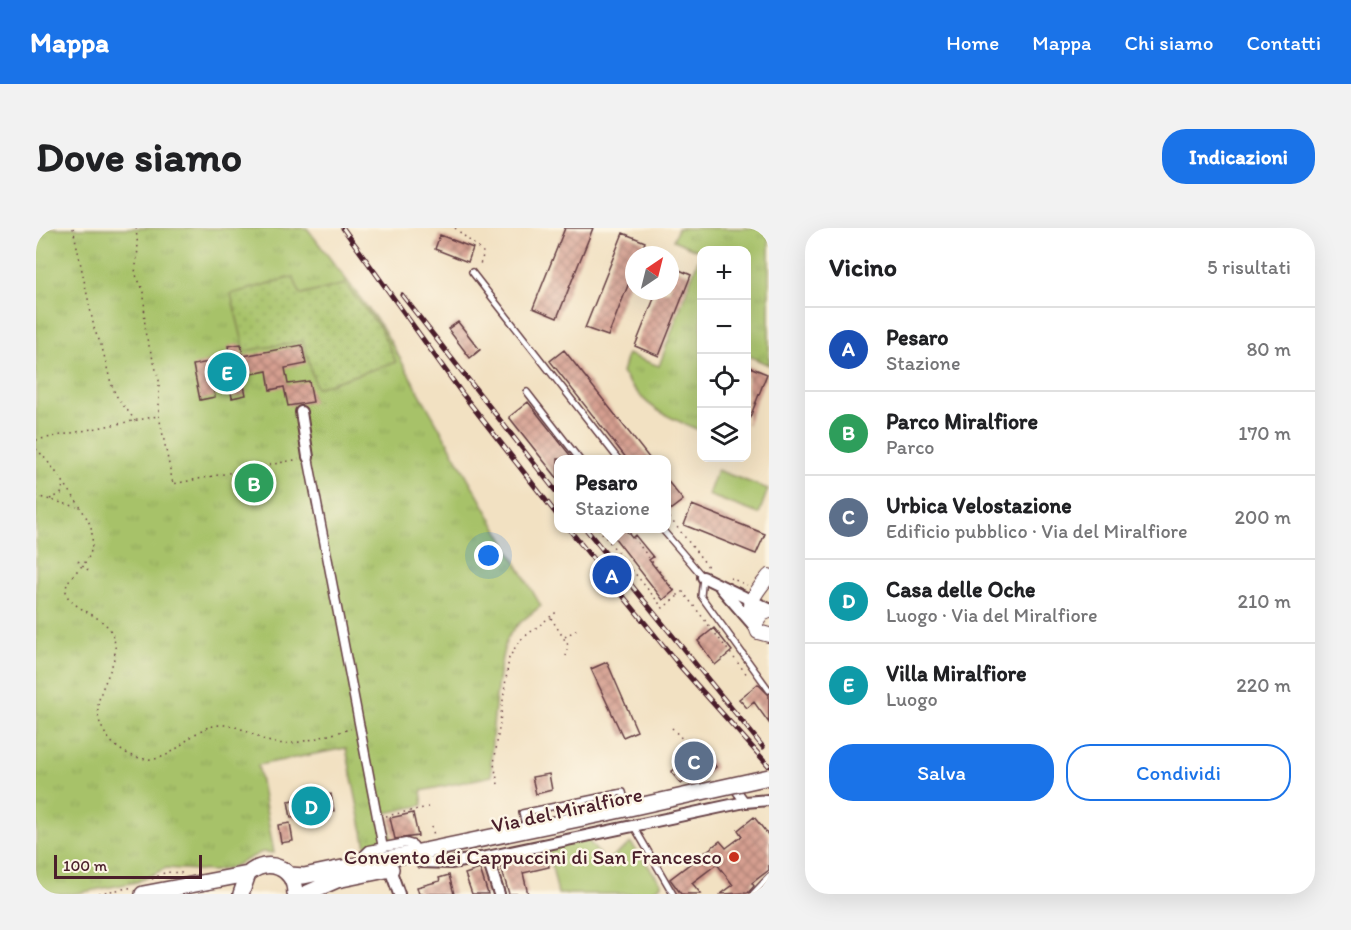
<!DOCTYPE html>
<html lang="it">
<meta charset="utf-8">
<style>
body{margin:0;font-family:Itim,sans-serif;background:#f2f2f2;color:#202124}
.controls{position:absolute;right:18px;top:18px;display:grid;overflow:hidden;border-radius:12px;box-shadow:0 6px 24px #0002}
.controls button{width:54px;height:54px;display:grid;place-items:center;padding:0;border:0;border-bottom:2px solid #e0e0e0;background:#fff;color:#202124;font:30px sans-serif}
.compass{position:absolute;left:589px;top:18px;width:54px;height:54px;border-radius:50%;background:#fff;box-shadow:0 6px 24px #0002;rotate:35deg}
.scale{position:absolute;left:18px;bottom:15px;width:148px;box-sizing:border-box;padding-left:6px;border:3px solid #4a1f2b;border-top:0;font-size:16px;line-height:21px;white-space:nowrap;color:#4a1f2b;-webkit-text-stroke:4px #fcf5e5;paint-order:stroke}
.you{position:absolute;left:453px;top:328px;width:21px;height:21px;margin:-15px;border:4px solid #fff;border-radius:50%;background:#1a73e8;box-shadow:0 0 0 9px #1a73e833}
.badge{display:grid;place-items:center;width:39px;height:39px;border-radius:50%;background:#1a73e8;color:#fff;font-size:20px;font-weight:700}
.pin{position:absolute;translate:-50% -50%;border:3px solid #fff;box-shadow:0 2px 6px #0006}
.popup{position:absolute;left:518px;top:227px;width:117px;height:78px;box-sizing:border-box;display:grid;place-content:center;border-radius:12px;background:#fff;filter:drop-shadow(0 2px 4px #0005);font-size:20px;white-space:nowrap;color:#757577}
.popup b{font-size:22px;color:#202124}
.popup::after{content:'';position:absolute;left:50%;top:100%;margin-left:-12px;border:12px solid transparent;border-top-color:#fff}
.list{margin:0;padding:0;list-style:none}
h2{display:flex;justify-content:space-between;align-items:center;height:78px;margin:0;padding:0 24px;font-size:26px}
h2 small{font-size:20px;font-weight:400;color:#757577}
.list li{display:grid;grid-template-columns:39px 1fr auto;gap:18px;align-items:center;box-sizing:border-box;height:84px;padding:0 24px;border-top:2px solid #e0e0e0}
.list b{display:block;font-size:22px;white-space:nowrap}
.list p{margin:0;font-size:20px;white-space:nowrap;color:#757577}
.list em{font-size:20px;font-style:normal;color:#757577}
.actions{display:flex;gap:12px;padding:18px 24px}
.actions a{flex:1;padding:14px 0;border:2px solid #1a73e8;border-radius:24px;text-align:center;font-size:21px;color:#1a73e8}
.actions .main{background:#1a73e8;color:#fff}
.icon{flex:none;width:33px;height:33px;fill:none;stroke:currentColor;stroke-width:2;stroke-linecap:round;stroke-linejoin:round}
.map{position:relative;flex:none;width:733px;height:666px;overflow:hidden;border-radius:24px}
header{display:flex;align-items:center;gap:36px;box-sizing:border-box;height:84px;padding:0 30px;background:#1a73e8;color:#fff}
header strong{font-size:28px}
nav{display:flex;gap:33px;margin-inline-start:auto;font-size:21px}
.intro{display:flex;align-items:center;justify-content:space-between;box-sizing:border-box;height:144px;padding:0 36px}
h1{margin:0;font-size:42px}
.button{padding:15px 27px;border-radius:24px;background:#1a73e8;color:#fff;font-size:21px;font-weight:700}
main{display:flex;gap:36px;padding:0 36px}
aside{flex:1;background:#fff;border-radius:24px;box-shadow:0 6px 24px #0002}
.map>svg:first-child{display:block}
.grass{fill:#a7c269;stroke:#78704a;stroke-width:1.5}
.park{fill:url(#park-tufts);stroke:#78704a;stroke-width:1.5}
.garden{fill:url(#garden-dots);stroke:#78704a;stroke-width:1.5}
.building{fill:url(#building-cross-hatch)}
.lines{fill:none;stroke-linecap:round;stroke-linejoin:round}
.service-casing{stroke:#633c42;stroke-width:8}
.pedestrian-casing{stroke:#633c42;stroke-width:11}
.minor-casing{stroke:#633c42;stroke-width:14}
.tertiary-casing{stroke:#633c42;stroke-width:16}
.secondary-casing{stroke:#633c42;stroke-width:18}
.path{stroke:#633c42;stroke-width:1.5;stroke-dasharray:1.5 4.5;stroke-linecap:butt}
.service{stroke:#fff;stroke-width:5}
.pedestrian{stroke:#fff;stroke-width:8}
.minor{stroke:#fff;stroke-width:10}
.tertiary{stroke:#fff;stroke-width:14}
.secondary{stroke:#fff;stroke-width:15}
.rail-casing{stroke:#4a1f2b;stroke-width:5}
.rail{stroke:#fcf5e5;stroke-width:3;stroke-dasharray:9;stroke-linecap:butt}
.secondary-bridge-casing{stroke:#633c42;stroke-width:18;stroke-linecap:butt}
.secondary-bridge{stroke:#fff;stroke-width:15}
.poi-dot{fill:#c8321e;stroke:#fcf5e5;stroke-width:2}
.labels{text-anchor:middle;stroke-width:5;stroke-linejoin:round;paint-order:stroke}
.street-label{font-size:21px;fill:#4a1f2b;stroke:#fcf5e5}
.poi-label{font-size:21px;fill:#4a1f2b;stroke:#fcf5e5;text-anchor:end}
</style>
<header>
<strong>Mappa</strong>
<nav><a>Home</a><a>Mappa</a><a>Chi siamo</a><a>Contatti</a></nav>
</header>
<div class="intro"><h1>Dove siamo</h1><a class="button">Indicazioni</a></div>
<main>
<div class="map">
<svg width="733" height="666" viewBox="0 0 733 666">
<defs>
<pattern id="park-tufts" width="24" height="20" patternUnits="userSpaceOnUse" patternTransform="scale(1.5)"><rect width="24" height="20" fill="#a7c269"/><path d="M3 7l-1-3M5 7V3M7 7l1-3M15 17l-1-3M17 17v-4M19 17l1-3" fill="none" stroke="#91a65b"/></pattern>
<pattern id="garden-dots" width="8" height="8" patternUnits="userSpaceOnUse" patternTransform="scale(1.5)"><rect width="8" height="8" fill="#a7c269"/><path d="M2 2h.1M6 6h.1" fill="none" stroke="#91a65b" stroke-width="1.8" stroke-linecap="round"/></pattern>
<pattern id="building-cross-hatch" width="8" height="8" patternUnits="userSpaceOnUse" patternTransform="scale(1.5)"><rect width="8" height="8" fill="#d59f90"/><path d="M0 0l8 8M0 8l8-8" fill="none" stroke="#af8176"/></pattern>
</defs>
<rect width="100%" height="100%" fill="#fcf5e5"/>
<filter id="ink" filterUnits="userSpaceOnUse"><feTurbulence type="fractalNoise" baseFrequency=".0167" numOctaves="2"/><feDisplacementMap in="SourceGraphic" scale="12" xChannelSelector="R" yChannelSelector="G"/><feConvolveMatrix kernelMatrix="1 2 1 2 8 2 1 2 1" color-interpolation-filters="sRGB"/></filter>
<filter id="wash" filterUnits="userSpaceOnUse"><feTurbulence type="fractalNoise" baseFrequency=".008" numOctaves="4" result="noise"/><feDisplacementMap in="SourceGraphic" scale="24" xChannelSelector="R" yChannelSelector="G"/><feGaussianBlur stdDeviation="1.35" result="paint"/><feColorMatrix in="noise" values="0 0 0 0 0 0 0 0 0 0 0 0 0 0 0 0 0 1.4 0 .05"/><feComposite in="paint" operator="in"/></filter>
<g filter="url(#wash)">
<rect width="100%" height="100%" fill="#f2e1c2"/>
<path class="grass" d="M 681,242 L 732,261 L 723,286 L 672,267 Z
M 552,612 L 569,634 L 595,615 L 626,656 L 613,666 L 522,666 L 512,620 Z"/>
<path class="park" d="M 0,0 L 271,0 L 346,99 L 505,378 C 495,386 481,395 474,406 C 462,422 453,526 456,548 L 385,563 L 387,577 L 350,585 L 356,614 L 330,619 L 310,520 L 222,537 L 238,625 L 226,624 L 194,640 L 177,643 L 130,640 L 101,654 L 37,666 L 0,666 Z
M 642,0 L 733,0 L 733,137 L 711,127 L 710,22 L 666,22 L 665,203 C 625,186 612,182 586,145 L 591,126 L 623,138 L 665,24 L 637,12 Z"/>
<path class="garden" d="M 257,49 L 265,67 L 309,56 L 344,100 L 360,134 L 280,160 L 267,113 L 209,123 L 195,66 Z"/>
<g id="blocks">
<path class="building" d="M 529,0 L 557,0 L 521,90 L 497,80 Z
M 587,5 L 609,14 L 604,27 L 598,27 L 598,42 L 572,108 L 549,100 Z
M 404,7 L 437,20 L 432,34 L 399,21 Z
M 634,38 L 655,47 L 623,128 L 599,118 L 621,63 L 634,63 Z
M 422,94 L 444,122 L 434,130 L 412,101 Z
M 205,116 L 207,128 L 266,117 L 270,136 L 249,140 L 252,156 L 273,153 L 277,174 L 252,178 L 248,159 L 234,162 L 231,143 L 206,148 L 210,167 L 196,170 L 193,150 L 176,153 L 179,169 L 164,172 L 157,137 L 194,130 L 192,118 Z
M 528,122 L 614,231 L 591,231 L 514,133 Z
M 711,138 L 731,146 L 711,197 Z
M 492,174 L 537,231 L 522,231 L 522,251 L 473,189 Z
M 630,251 L 647,272 L 630,285 Z
M 656,277 L 729,306 L 720,326 L 648,297 Z
M 571,300 L 588,300 L 596,310 L 599,307 L 617,329 L 613,332 L 638,363 L 627,372 Z
M 678,400 L 696,423 L 679,437 L 662,413 Z
M 571,434 L 601,503 L 587,509 L 555,441 Z
M 722,456 L 733,467 L 733,495 L 718,474 L 711,480 L 703,471 Z
M 659,513 L 680,539 L 661,555 L 655,548 L 645,556 L 635,544 L 646,536 L 640,529 Z
M 513,546 L 516,562 L 500,566 L 496,549 Z
M 295,566 L 298,583 L 255,590 L 252,573 Z
M 377,585 L 382,608 L 359,611 L 354,590 Z
M 718,589 L 733,608 L 733,642 L 716,655 L 718,658 L 712,665 L 685,666 L 697,657 L 681,636 L 656,655 L 665,666 L 645,666 L 634,651 L 684,613 L 690,620 L 706,608 L 702,602 Z
M 254,595 L 257,613 L 245,615 L 242,597 Z
M 510,626 L 513,639 L 487,645 L 492,666 L 473,666 L 465,639 Z
M 444,641 L 452,666 L 436,666 L 429,646 Z
M 413,647 L 418,666 L 383,666 L 381,659 L 404,653 L 403,650 Z"/>
</g>
</g>
<g filter="url(#ink)">
<use href="#blocks" fill-opacity="0" stroke="#633c42" stroke-width="1.5"/>
<g class="lines">
<g class="service-casing">
<path id="service" d="M 436,44 L 583,232
M 491,164 L 544,232
M 625,300 L 667,349 L 665,368 L 733,462
M 489,596 L 486,585 L 587,564 L 590,575
M 597,597 L 637,666
M 717,666 L 733,649"/>
</g>
<g class="pedestrian-casing">
<path id="pedestrian" d="M 272,229 L 347,620
M 695,555 L 709,574
M 325,636 L 327,628 L 333,622 L 370,615 L 377,617 L 382,625"/>
</g>
<g class="minor-casing">
<path id="minor" d="M 265,184 L 272,229
M 667,349 L 733,381
M 685,360 L 718,398
M 451,629 L 463,666
M 385,634 L 415,635 L 451,629 L 709,574 L 733,572
M 354,641 L 363,666"/>
</g>
<g class="tertiary-casing">
<path id="tertiary" d="M 733,383 L 726,386 L 719,396 L 722,404 L 733,407
M 719,396 C 708,376 720,364 733,348"/>
</g>
<g class="secondary-casing">
<path id="secondary" d="M 254,647 L 268,648 L 571,585
M 107,666 L 212,646
M 205,666 L 212,646 C 231,629 259,639 259,666
M 269,666 L 301,652 L 355,641"/>
</g>
<path class="path" d="M 37,0 L 59,104 C 70,122 70,146 79,165 C 84,175 93,183 99,193
M 100,0 L 102,21 L 99,45 L 108,64 L 109,104 L 123,152 L 123,188 L 137,256 L 263,231
M 419,0 L 448,25 L 443,39
M 0,212 L 122,188
M 0,221 C 13,232 50,284 55,299 C 57,308 57,322 52,330 C 46,341 29,350 30,363 C 31,381 70,386 77,408 C 88,439 53,463 64,495 C 69,508 78,519 90,525 C 138,548 146,499 184,497 C 206,496 219,511 239,515 C 262,518 293,506 315,501
M 0,268 L 41,279
M 14,271 L 25,266 L 27,257
M 630,285 L 673,340
M 562,300 L 627,380 L 642,368
M 590,300 L 642,367 L 647,364 L 712,448
M 42,333 L 52,342
M 694,350 L 711,357
M 515,390 L 532,417 L 530,428
M 529,409 L 541,401
M 636,500 L 653,518
M 462,556 L 458,536 L 473,430 L 483,413 L 523,382
M 350,588 L 392,579
M 396,598 L 398,608
M 116,651 L 130,644 L 148,645
M 57,666 L 98,659"/>
<use href="#service" class="service"/>
<use href="#pedestrian" class="pedestrian"/>
<use href="#minor" class="minor"/>
<use href="#tertiary" class="tertiary"/>
<use href="#secondary" class="secondary"/>
<g class="rail-casing">
<path id="rail" d="M 307,0 L 425,164 L 522,288
M 366,67 L 522,266
M 532,300 L 643,437 L 733,538
M 549,300 L 727,519"/>
</g>
<use href="#rail" class="rail"/>
<g class="secondary-bridge-casing">
<path id="secondary-bridge" d="M 571,585 L 733,549"/>
</g>
<use href="#secondary-bridge" class="secondary-bridge"/>
</g>
</g>
<circle class="poi-dot" cx="698" cy="629" r="6"/>
<g class="labels">
<g class="street-label">
<text transform="translate(531 582) rotate(-12)" y="7">Via del Miralfiore</text>
</g>
<g class="poi-label">
<text x="686" y="636">Convento dei Cappuccini di San Francesco</text>
</g>
</g>
</svg>
<div class="controls">
<button>+</button>
<button>−</button>
<button><svg class="icon" aria-label="locate" viewBox="0 0 24 24"><circle cx="12" cy="12" r="6"/><path d="M12 2v4M12 18v4M2 12h4M18 12h4"/></svg></button>
<button><svg class="icon" aria-label="layers" viewBox="0 0 24 24"><path d="M12 4l9 5-9 5-9-5zM3 14l9 5 9-5"/></svg></button>
</div>
<svg class="compass" viewBox="-18 -18 36 36"><path d="M0-13l5 13h-10z" fill="#e53935"/><path d="M0 13l5-13h-10z" fill="#757577"/></svg>
<div class="scale">100 m</div>
<div class="you"></div>
<div class="pin badge" style="left:576px;top:347px;background:#1a4fb4">A</div>
<div class="popup"><b>Pesaro</b>Stazione</div>
<div class="pin badge" style="left:218px;top:255px;background:#2e9e5b">B</div>
<div class="pin badge" style="left:658px;top:533px;background:#5c6f8a">C</div>
<div class="pin badge" style="left:275px;top:578px;background:#0f9aa8">D</div>
<div class="pin badge" style="left:191px;top:144px;background:#0f9aa8">E</div>
</div>
<aside>
<h2>Vicino<small>5 risultati</small></h2>
<ul class="list">
<li><span class="badge" style="background:#1a4fb4">A</span><div><b>Pesaro</b><p>Stazione</p></div><em>80 m</em></li>
<li><span class="badge" style="background:#2e9e5b">B</span><div><b>Parco Miralfiore</b><p>Parco</p></div><em>170 m</em></li>
<li><span class="badge" style="background:#5c6f8a">C</span><div><b>Urbica Velostazione</b><p>Edificio pubblico · Via del Miralfiore</p></div><em>200 m</em></li>
<li><span class="badge" style="background:#0f9aa8">D</span><div><b>Casa delle Oche</b><p>Luogo · Via del Miralfiore</p></div><em>210 m</em></li>
<li><span class="badge" style="background:#0f9aa8">E</span><div><b>Villa Miralfiore</b><p>Luogo</p></div><em>220 m</em></li>
</ul>
<div class="actions"><a class="main">Salva</a><a>Condividi</a></div>
</aside>
</main>
